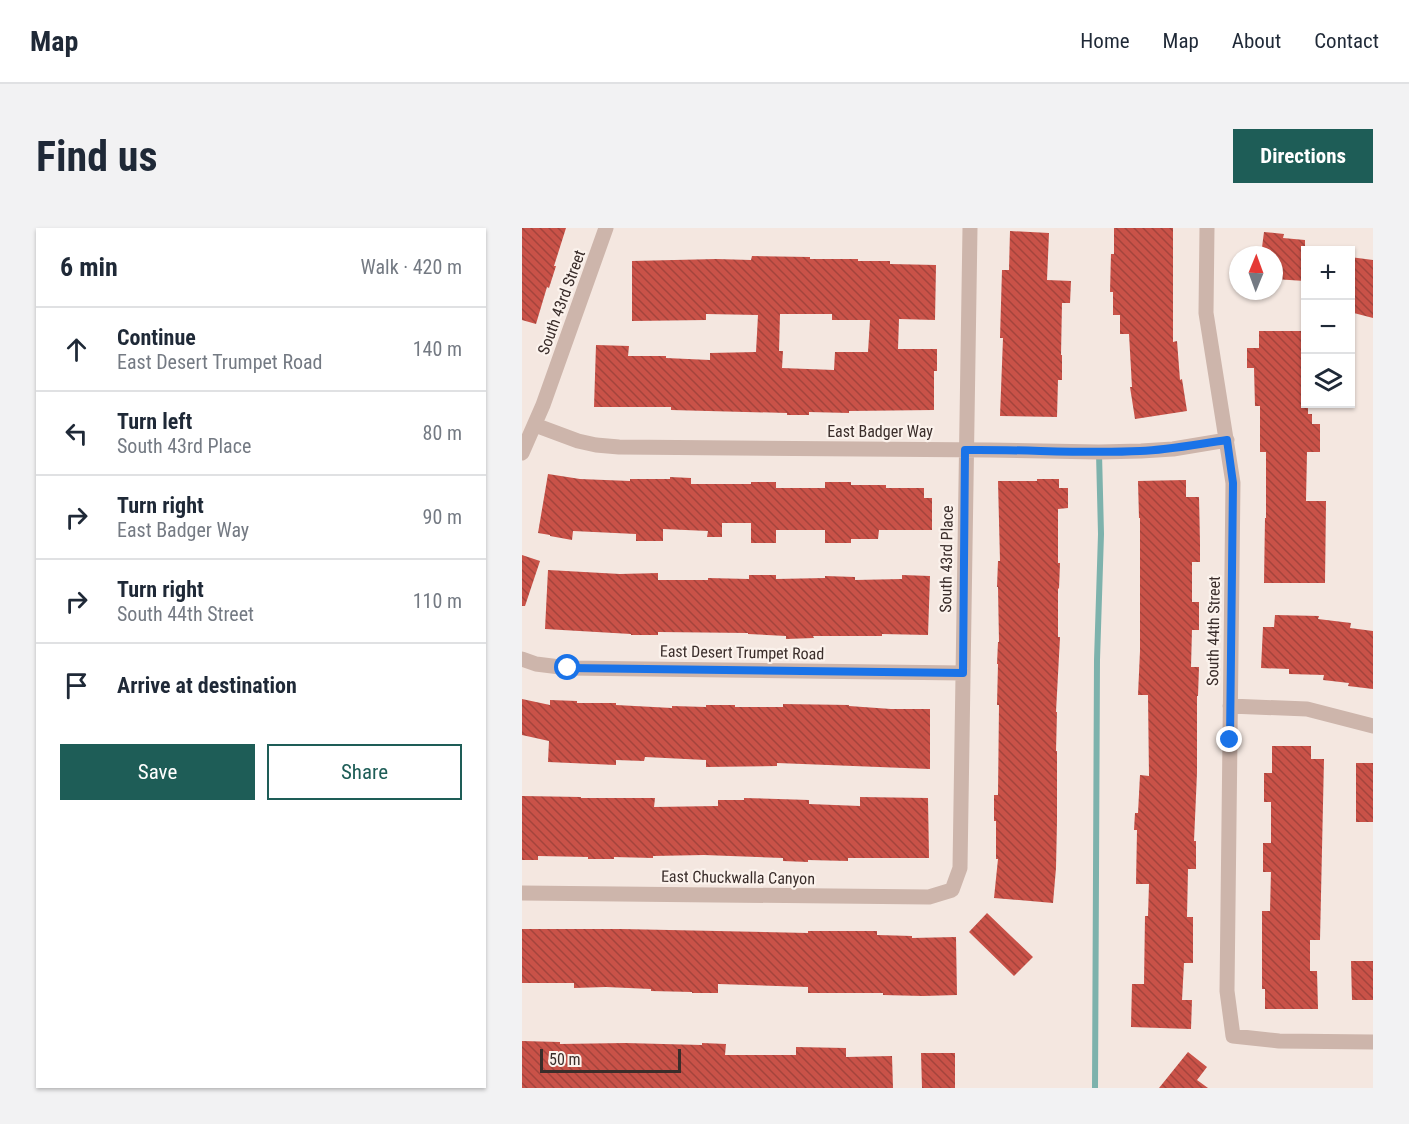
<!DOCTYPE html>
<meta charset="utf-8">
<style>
body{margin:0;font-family:"Roboto Condensed",sans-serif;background:#f2f2f3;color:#1f2937}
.controls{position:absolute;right:18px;top:18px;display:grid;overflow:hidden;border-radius:0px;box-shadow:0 2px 4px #0004}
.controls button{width:54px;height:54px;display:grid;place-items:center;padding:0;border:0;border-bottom:2px solid #e0e1e3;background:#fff;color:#1f2937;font:30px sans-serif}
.compass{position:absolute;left:707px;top:18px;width:54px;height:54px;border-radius:50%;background:#fff;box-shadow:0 2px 4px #0004;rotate:1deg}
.scale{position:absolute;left:18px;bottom:15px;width:141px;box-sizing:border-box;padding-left:6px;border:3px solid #3a2d2a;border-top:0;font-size:16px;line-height:21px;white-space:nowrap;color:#3a2d2a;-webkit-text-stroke:4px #fbf2ec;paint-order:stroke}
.stop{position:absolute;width:18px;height:18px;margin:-14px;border:4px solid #1a73e8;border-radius:50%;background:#fff}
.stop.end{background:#1a73e8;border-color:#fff;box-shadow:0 2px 6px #0008}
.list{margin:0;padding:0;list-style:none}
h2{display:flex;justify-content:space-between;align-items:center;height:78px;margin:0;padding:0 24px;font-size:26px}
h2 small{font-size:20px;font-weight:400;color:#747a83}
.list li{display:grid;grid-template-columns:39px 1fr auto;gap:18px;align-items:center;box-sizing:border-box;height:84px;padding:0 24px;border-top:2px solid #e0e1e3}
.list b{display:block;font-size:22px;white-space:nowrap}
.list p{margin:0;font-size:20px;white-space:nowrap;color:#747a83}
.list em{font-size:20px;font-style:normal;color:#747a83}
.actions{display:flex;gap:12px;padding:18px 24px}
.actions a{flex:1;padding:14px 0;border:2px solid #1e5d57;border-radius:0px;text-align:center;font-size:21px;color:#1e5d57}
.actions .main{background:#1e5d57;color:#fff}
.icon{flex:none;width:33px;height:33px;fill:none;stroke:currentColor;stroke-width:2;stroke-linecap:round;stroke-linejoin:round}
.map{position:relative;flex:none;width:851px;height:860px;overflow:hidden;border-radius:0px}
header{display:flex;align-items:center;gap:36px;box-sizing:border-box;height:84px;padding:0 30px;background:#fff;border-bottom:2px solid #e0e1e3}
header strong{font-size:28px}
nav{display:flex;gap:33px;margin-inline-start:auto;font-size:21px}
.intro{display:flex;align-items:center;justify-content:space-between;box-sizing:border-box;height:144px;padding:0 36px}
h1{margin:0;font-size:42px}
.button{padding:15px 27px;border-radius:0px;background:#1e5d57;color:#fff;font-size:21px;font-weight:700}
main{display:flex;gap:36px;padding:0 36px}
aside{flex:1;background:#fff;border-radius:0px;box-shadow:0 2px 4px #0004}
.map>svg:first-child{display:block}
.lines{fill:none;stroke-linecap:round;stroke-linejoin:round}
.stream{stroke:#7db2ac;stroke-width:6}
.building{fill:url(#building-back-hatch);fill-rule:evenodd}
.minor{stroke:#cdb5ab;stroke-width:15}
.route{stroke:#1a73e8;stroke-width:8}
.labels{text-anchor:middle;stroke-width:4.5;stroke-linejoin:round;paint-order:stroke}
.street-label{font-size:16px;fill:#3a2d2a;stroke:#fbf2ec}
</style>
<header>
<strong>Map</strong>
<nav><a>Home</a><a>Map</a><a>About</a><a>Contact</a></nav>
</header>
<div class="intro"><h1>Find us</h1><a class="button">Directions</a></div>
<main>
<aside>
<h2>6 min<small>Walk · 420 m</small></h2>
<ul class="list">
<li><svg class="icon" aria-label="ahead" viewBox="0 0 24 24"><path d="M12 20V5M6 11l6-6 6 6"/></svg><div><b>Continue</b><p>East Desert Trumpet Road</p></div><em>140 m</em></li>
<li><svg class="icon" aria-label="left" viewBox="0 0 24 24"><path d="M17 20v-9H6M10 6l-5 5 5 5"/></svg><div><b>Turn left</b><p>South 43rd Place</p></div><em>80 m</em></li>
<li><svg class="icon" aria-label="right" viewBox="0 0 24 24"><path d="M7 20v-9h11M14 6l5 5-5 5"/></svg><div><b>Turn right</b><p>East Badger Way</p></div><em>90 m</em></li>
<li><svg class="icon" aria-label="right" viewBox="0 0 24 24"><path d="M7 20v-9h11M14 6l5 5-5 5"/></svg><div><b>Turn right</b><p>South 44th Street</p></div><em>110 m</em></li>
<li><svg class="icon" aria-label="arrive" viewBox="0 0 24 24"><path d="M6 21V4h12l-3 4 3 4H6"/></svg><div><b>Arrive at destination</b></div></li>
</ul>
<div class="actions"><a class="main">Save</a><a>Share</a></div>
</aside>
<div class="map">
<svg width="851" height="860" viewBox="0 0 851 860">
<defs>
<pattern id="building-back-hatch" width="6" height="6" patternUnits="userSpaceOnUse" patternTransform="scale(1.5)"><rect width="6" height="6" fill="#c95248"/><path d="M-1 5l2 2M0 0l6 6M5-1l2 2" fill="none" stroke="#a4443c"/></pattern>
</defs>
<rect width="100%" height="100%" fill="#f4e7e0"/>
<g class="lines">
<path class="stream" d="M 573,860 L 575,432 L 579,306 L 577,225"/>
</g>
<path class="building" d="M 0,0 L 44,0 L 32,38 L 34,38 L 27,60 L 25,59 L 14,96 L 0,92 Z
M 592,0 L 651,0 L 651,114 L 655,113 L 658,152 L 660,151 L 665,183 L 613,191 L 608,159 L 610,159 L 607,106 L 598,106 L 598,87 L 591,87 L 591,64 L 588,64 L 589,26 L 592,26 Z
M 488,3 L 527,5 L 525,52 L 549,53 L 548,75 L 540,75 L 539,127 L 540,127 L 540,152 L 536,152 L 535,189 L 478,188 L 481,110 L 478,110 L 480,42 L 487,42 Z
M 742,4 L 762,6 L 761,10 L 783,12 L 783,53 L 752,51 L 752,27 L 739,27 Z
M 230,28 L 288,29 L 288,31 L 336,31 L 336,33 L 368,33 L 368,36 L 414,37 L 413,92 L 377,91 L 376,121 L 415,121 L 415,143 L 412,143 L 412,182 L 327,183 L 327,185 L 287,184 L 287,187 L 265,187 L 265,185 L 149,182 L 149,179 L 72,179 L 74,117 L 107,118 L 106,128 L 144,128 L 144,130 L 188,132 L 188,125 L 234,124 L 236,87 L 184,86 L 184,92 L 110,93 L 110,33 L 194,31 L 229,32 ZM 258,86 L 310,86 L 310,92 L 348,92 L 346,124 L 313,124 L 312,142 L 260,140 L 261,123 L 257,123 Z
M 828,29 L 851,32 L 851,90 L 828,84 Z
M 737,103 L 783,103 L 783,176 L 786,176 L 786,186 L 790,186 L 790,196 L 798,196 L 798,224 L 785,224 L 784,273 L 804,273 L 803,355 L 742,355 L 743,290 L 744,290 L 744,224 L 738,224 L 738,178 L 733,178 L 732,140 L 725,140 L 725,120 L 737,120 Z
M 26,246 L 58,251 L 108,253 L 108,251 L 148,251 L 148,249 L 169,250 L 169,256 L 229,256 L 229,254 L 254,254 L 254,260 L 303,260 L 303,254 L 329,254 L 329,257 L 364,257 L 364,260 L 402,260 L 402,270 L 410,270 L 410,302 L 357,302 L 356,311 L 329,311 L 329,315 L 303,315 L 303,302 L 254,302 L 254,315 L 229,315 L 229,295 L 200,295 L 200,309 L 185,309 L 186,303 L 141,301 L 141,313 L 114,313 L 114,306 L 51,303 L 50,312 L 28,308 L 28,307 L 16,305 Z
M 515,251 L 537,251 L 537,260 L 546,260 L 546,280 L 536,281 L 536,335 L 538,335 L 537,361 L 536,360 L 536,409 L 538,409 L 534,484 L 535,484 L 534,523 L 535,523 L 535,593 L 534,640 L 531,675 L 472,670 L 476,631 L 474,631 L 474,593 L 472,593 L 472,567 L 476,567 L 477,477 L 475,477 L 476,436 L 475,436 L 476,414 L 477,414 L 476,359 L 475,359 L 476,333 L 478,333 L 476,253 L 515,253 Z
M 664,252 L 664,269 L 677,269 L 678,314 L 678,334 L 670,334 L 670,374 L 677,374 L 677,402 L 670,402 L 669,439 L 677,439 L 676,468 L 675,468 L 675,545 L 672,613 L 674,613 L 674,641 L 666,641 L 665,689 L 671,689 L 671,735 L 662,735 L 660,772 L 670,772 L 669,801 L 609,799 L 610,756 L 622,756 L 623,688 L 626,688 L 627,656 L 614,656 L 615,602 L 612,602 L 613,585 L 616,585 L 618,547 L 627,548 L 626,467 L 616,467 L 618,423 L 618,290 L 617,290 L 616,253 Z
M 0,327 L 18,333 L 3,378 L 0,378 Z
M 26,342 L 98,346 L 136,345 L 136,352 L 186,352 L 186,350 L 227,351 L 227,347 L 254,347 L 254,351 L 303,350 L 303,348 L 333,349 L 333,352 L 380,351 L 380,347 L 408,348 L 406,407 L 360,406 L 360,408 L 291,408 L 292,410 L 264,411 L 264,408 L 226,406 L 226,405 L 136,404 L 136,407 L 109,407 L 109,406 L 23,401 Z
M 753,387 L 797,388 L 796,391 L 829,395 L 828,400 L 851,403 L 851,461 L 826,458 L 827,455 L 801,452 L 802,447 L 767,446 L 767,441 L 739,440 L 741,399 L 752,399 Z
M 0,471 L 28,477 L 28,472 L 55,473 L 55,475 L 94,475 L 94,477 L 150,480 L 150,478 L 184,479 L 184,477 L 213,477 L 213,479 L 261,479 L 261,476 L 327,477 L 327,478 L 369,481 L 408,481 L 408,541 L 255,535 L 255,538 L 184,539 L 184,532 L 123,529 L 122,533 L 94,532 L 94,537 L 26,534 L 27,513 L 0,507 Z
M 750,518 L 789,518 L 789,531 L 802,531 L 798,712 L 788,712 L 788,743 L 795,743 L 796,781 L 743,781 L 743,761 L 740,761 L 740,683 L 748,683 L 749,644 L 741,644 L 741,615 L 749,615 L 749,574 L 742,574 L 742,545 L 750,545 Z
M 834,535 L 851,535 L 851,594 L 834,594 Z
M 0,568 L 59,569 L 59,570 L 133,570 L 132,579 L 196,578 L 196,572 L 222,572 L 222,570 L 287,572 L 287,576 L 338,578 L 338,569 L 406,570 L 407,630 L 326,630 L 326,633 L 286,632 L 286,634 L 261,633 L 261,630 L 182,627 L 131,628 L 131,630 L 92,629 L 92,631 L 66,631 L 66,629 L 16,628 L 16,632 L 0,632 Z
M 465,685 L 511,729 L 492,748 L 447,704 Z
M 0,701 L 100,701 L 286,705 L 286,703 L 355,703 L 355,707 L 390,708 L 390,710 L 434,709 L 435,767 L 401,768 L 361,767 L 361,765 L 286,765 L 286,759 L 196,756 L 196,765 L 170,765 L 170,764 L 129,763 L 129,761 L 84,759 L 52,760 L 52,755 L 0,755 Z
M 829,733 L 851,733 L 851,772 L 830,772 Z
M 0,813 L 38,814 L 38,816 L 103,815 L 180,817 L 180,815 L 204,816 L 203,827 L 274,827 L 274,819 L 324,820 L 324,829 L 370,828 L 371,860 L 0,860 Z
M 666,824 L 685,839 L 675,852 L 686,860 L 637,860 Z
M 399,825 L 433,825 L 433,860 L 400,860 Z"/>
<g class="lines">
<path class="minor" d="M 685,0 L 684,85 L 711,255 L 705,763 L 711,808 L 757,813 L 851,814
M 13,197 L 56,213 L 74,217 L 97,219 L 468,222 L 577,224 L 619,223 L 651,221 L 705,212
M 0,225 L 21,177 L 84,0
M 0,431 L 14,436 L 46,440 L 441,445
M 708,478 L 785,481 L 851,498
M 0,665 L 407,669 L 430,662 L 438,640 L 448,0"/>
</g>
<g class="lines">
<path class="route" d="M 46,440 L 441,445 L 443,222 C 502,221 560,226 618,223 C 648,222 676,216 705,212 L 711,255 L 708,512"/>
</g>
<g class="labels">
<g class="street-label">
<text transform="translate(39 74) rotate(-70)" y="6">South 43rd Street</text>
<text x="358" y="209">East Badger Way</text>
<text transform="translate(424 331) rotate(-89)" y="6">South 43rd Place</text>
<text transform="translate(691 403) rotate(-89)" y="6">South 44th Street</text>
<text transform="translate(220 424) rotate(1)" y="6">East Desert Trumpet Road</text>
<text transform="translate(216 649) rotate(1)" y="6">East Chuckwalla Canyon</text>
</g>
</g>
</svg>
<div class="controls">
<button>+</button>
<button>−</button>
<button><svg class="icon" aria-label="layers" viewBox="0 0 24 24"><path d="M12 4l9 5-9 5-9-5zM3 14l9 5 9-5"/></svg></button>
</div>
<svg class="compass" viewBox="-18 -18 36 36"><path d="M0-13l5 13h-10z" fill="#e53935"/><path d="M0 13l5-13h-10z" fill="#747a83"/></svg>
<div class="scale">50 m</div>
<div class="stop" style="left:46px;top:440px"></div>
<div class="stop end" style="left:708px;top:512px"></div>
</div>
</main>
